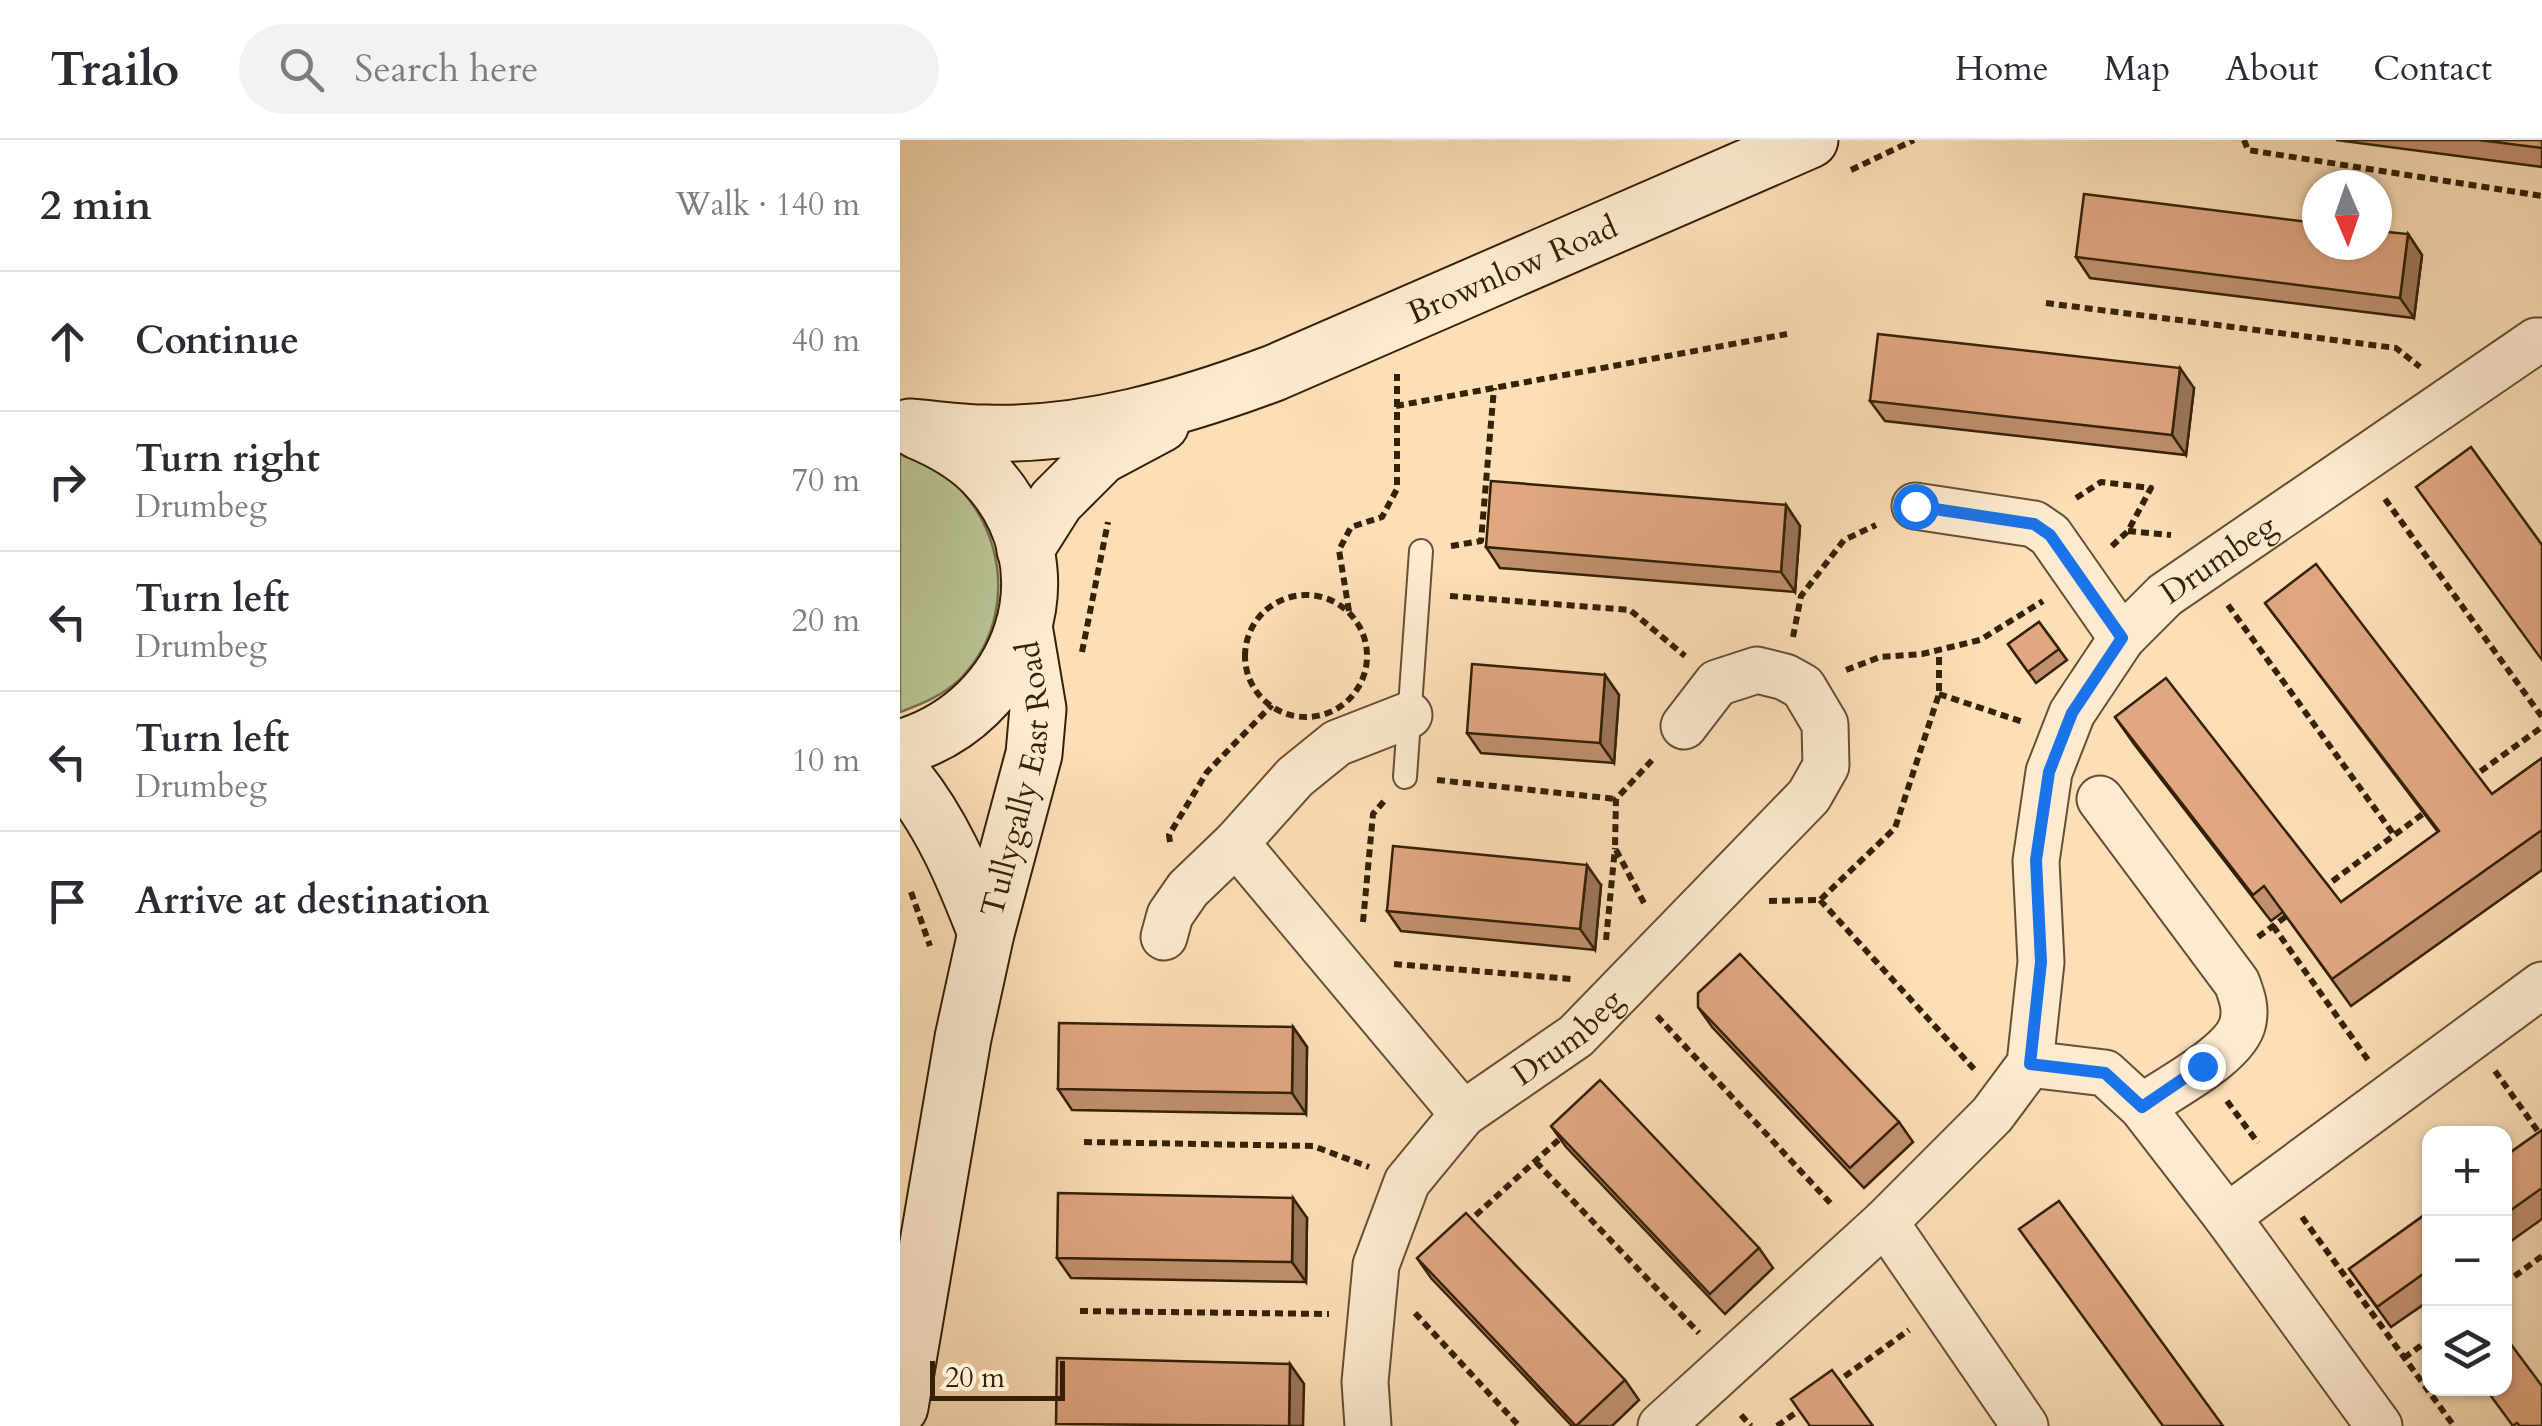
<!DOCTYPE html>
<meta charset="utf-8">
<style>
body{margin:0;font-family:Cardo,serif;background:#f2f2f3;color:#2b2b33}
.controls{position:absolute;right:30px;bottom:30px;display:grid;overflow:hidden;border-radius:20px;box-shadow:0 2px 8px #0004}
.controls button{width:90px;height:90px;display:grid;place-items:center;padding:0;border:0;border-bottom:2px solid #e1e1e2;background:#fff;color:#2b2b33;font:50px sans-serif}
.compass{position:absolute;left:1402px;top:30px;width:90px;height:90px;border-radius:50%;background:#fff;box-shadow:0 2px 8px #0004;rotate:178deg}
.scale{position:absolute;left:30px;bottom:25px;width:135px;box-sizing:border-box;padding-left:10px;border:5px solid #352104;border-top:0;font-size:28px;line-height:35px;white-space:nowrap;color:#352104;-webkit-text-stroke:8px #fdead0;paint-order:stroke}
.stop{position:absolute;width:30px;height:30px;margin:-22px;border:8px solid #1a73e8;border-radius:50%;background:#fff}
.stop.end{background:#1a73e8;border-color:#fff;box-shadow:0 2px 10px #0008}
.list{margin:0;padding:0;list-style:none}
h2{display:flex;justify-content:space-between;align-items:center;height:130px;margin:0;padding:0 40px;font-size:42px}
h2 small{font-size:32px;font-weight:400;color:#7c7c81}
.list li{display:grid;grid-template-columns:65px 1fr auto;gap:30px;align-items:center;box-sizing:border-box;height:140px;padding:0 40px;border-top:2px solid #e1e1e2}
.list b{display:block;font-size:38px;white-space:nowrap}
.list p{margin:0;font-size:32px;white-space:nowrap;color:#7c7c81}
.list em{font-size:32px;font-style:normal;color:#7c7c81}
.icon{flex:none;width:55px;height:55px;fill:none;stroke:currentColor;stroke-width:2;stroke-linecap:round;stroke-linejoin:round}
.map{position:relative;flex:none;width:1642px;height:1286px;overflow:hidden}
header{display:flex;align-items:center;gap:60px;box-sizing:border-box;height:140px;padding:0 50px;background:#fff;border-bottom:2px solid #e1e1e2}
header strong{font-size:48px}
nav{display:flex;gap:55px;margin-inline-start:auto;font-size:35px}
.search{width:700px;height:90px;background:#f2f2f3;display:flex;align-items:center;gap:25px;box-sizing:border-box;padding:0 35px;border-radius:55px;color:#7c7c81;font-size:38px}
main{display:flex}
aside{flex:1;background:#fff}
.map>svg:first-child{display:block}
.green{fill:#b9c293;stroke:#77724c;stroke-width:2.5}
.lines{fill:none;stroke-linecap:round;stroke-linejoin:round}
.lane-casing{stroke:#675031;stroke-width:26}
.street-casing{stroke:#675031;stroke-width:49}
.secondary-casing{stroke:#352104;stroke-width:59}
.path{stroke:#352104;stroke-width:6;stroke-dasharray:8 5;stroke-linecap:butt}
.lane{stroke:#fdead0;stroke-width:22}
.street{stroke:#fdead0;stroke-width:45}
.secondary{stroke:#fdead0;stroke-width:55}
.wall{fill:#c1906f;stroke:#352104;stroke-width:2.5}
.shaded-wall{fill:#9d755a;stroke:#352104;stroke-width:2.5}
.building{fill:#e0a781;stroke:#352104;stroke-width:2.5}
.route{stroke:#1a73e8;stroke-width:12}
.labels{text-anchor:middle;stroke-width:8;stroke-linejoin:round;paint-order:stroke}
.street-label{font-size:32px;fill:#352104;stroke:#fdead0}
</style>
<header>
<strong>Trailo</strong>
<div class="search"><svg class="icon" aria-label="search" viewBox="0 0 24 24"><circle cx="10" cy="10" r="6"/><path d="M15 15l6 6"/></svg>Search here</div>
<nav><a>Home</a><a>Map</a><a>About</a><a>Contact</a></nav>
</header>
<main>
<aside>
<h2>2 min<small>Walk · 140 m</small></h2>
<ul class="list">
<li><svg class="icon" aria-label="ahead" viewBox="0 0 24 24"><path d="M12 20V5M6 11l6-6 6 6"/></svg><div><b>Continue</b></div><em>40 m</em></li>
<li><svg class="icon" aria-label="right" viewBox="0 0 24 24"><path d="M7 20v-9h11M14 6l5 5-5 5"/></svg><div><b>Turn right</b><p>Drumbeg</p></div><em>70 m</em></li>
<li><svg class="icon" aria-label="left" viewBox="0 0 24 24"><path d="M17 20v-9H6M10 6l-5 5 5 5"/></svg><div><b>Turn left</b><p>Drumbeg</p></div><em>20 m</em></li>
<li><svg class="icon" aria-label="left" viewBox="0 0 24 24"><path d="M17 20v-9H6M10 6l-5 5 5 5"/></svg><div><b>Turn left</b><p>Drumbeg</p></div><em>10 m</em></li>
<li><svg class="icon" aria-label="arrive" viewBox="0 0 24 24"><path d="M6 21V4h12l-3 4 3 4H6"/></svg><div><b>Arrive at destination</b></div></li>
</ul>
</aside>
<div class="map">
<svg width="1642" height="1286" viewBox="0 0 1642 1286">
<rect width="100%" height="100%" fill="#fcdeb7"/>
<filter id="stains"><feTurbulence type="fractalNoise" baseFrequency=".002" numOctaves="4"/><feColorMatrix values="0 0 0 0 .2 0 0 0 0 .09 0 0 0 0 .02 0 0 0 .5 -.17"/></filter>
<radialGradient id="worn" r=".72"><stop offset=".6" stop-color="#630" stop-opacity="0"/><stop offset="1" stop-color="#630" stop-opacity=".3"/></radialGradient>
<path class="green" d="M 0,312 C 96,340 132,465 61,538 C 44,555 22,564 0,572 Z"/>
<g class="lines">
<g class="lane-casing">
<path id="lane" d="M 505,637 L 521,411"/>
</g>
<g class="street-casing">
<g id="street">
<path d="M 1015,366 L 1134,384 L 1150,395 L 1222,498"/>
<path d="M 1200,659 L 1337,843 C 1342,857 1346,867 1343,882 C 1337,914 1269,948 1242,967"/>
<path d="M 336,703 L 563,974"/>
<path d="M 264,797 L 270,775 L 288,749 L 336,703 L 395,637 L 437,603 L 509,575"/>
<path d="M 1130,924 L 1205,933 L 1242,967 L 1327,1077 L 1479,1286"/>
<path d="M 1327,1077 L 1642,845"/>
<path d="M 985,1082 L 1125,1286"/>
<path id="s1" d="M 468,1286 L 465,1242 L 476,1125 L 507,1042 L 563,974 L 676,896 L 909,656 L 926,626 L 925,584 L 903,547 L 885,537 L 857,530 L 817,543 L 784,586"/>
<path id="s2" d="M 761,1286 L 985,1082 L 1092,975 L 1130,924 L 1141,822 L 1136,721 L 1149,632 L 1172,573 L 1222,498 L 1265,455 L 1636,201 L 1642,201"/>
</g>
</g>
<g class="secondary-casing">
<g id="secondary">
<path id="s3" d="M 10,287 C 36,289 62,293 87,293 C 185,296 283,267 374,233 L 910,0"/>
<path d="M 125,410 L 156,361 L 201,316 L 261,284"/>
<path d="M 0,608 C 122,573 175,427 83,332 C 64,313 42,301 18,291"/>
<path d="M 0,632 C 41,680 63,734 86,793"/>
<path id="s4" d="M 0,1267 L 63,898 L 86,793 L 134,614 L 138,569 L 124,486"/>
</g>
</g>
<path class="path" d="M 1344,0 L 1348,10 L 1642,56
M 951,30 L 1014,0
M 1146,163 L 1496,208 L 1520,227
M 496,266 L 887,194
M 1176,358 L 1201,342 L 1251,348 L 1228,391 L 1211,407
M 1485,359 L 1642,577
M 1228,391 L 1271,395
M 551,406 L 581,401 L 594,248
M345 516a61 61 0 1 1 122 0a61 61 0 1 1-122 0Z
M 550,456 L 730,470 L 785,516
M 1328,465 L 1494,695
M 449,471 L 439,410 L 451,387 L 482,377 L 497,349 L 497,234
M 893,497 L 901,456 L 944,400 L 976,385
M 182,512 L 208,382
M 946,530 L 980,517 L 1022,514 L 1080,500 L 1143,461
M 1039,554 L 1123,582
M 1570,639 L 1642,587
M 537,640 L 716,659
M 270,702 L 269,695 L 307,632 L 372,565
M 1422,749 L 1528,670
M 11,752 L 30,806
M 920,760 L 1074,929
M 869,761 L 920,760 L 995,688 L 1039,554 L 1039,511
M 744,763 L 715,708 L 716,659 L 754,618
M 463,782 L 473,674 L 485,660
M 1373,786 L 1468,920
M 1358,797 L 1392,772
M 706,800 L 715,708
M 494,824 L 671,839
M 757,876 L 933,1066
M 1595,931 L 1642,997
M 1327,961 L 1358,1003
M 184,1002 L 413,1006 L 469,1027
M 636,1022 L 799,1193
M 1402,1077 L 1554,1286
M 566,1084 L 664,995
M 1604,1144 L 1642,1116
M 180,1171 L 429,1174
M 515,1173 L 619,1286
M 1504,1218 L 1530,1199
M 934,1244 L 1009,1190
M 841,1275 L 851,1286
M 877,1286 L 904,1267"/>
<use href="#lane" class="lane"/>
<use href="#street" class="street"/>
<use href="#secondary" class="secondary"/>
</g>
<path class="wall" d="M 1436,0 L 1642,0 L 1642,27 Z
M 1508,94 L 1522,115 L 1514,178 L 1190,138 L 1176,117 Z
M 1294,248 L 1286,315 L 985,281 L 970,261 Z
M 886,365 L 900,386 L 895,452 L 600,428 L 586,407 Z
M 1365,463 L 1592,654 L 1642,618 L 1642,730 L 1451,866 L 1383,772 L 1371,781 L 1234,604 L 1215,577 L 1441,762 L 1538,692 Z
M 1139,482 L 1167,520 L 1136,543 L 1108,504 Z
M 705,535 L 719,555 L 714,623 L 581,613 L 567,593 Z
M 701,745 L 695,810 L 501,791 L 487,771 Z
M 798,867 L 999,982 L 1013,1002 L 964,1048 L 812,887 Z
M 393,887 L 407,907 L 406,974 L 172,970 L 158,949 Z
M 651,986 L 859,1108 L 873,1128 L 825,1174 L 666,1007 Z
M 1642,990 L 1642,1079 L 1604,1106 L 1604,1017 Z
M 1530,1071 L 1530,1160 L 1491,1187 L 1449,1129 Z
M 407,1078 L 406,1142 L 171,1138 L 157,1118 Z
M 517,1118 L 725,1240 L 739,1260 L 712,1286 L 672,1286 L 531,1138 Z"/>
<path class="shaded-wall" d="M 1508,94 L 1522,115 L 1514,178 L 1500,158 Z
M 1280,228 L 1294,248 L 1286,315 L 1272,295 Z
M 886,365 L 900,386 L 895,452 L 881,432 Z
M 705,535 L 719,555 L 714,623 L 700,603 Z
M 687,725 L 701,745 L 695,810 L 680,789 Z
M 393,887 L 407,907 L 406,974 L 392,953 Z
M 393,1058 L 407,1078 L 406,1142 L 392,1122 Z
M 390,1224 L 404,1244 L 403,1286 L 389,1286 Z"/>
<path class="building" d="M 1579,0 L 1642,0 L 1642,8 Z
M 1184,54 L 1417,83 L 1417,105 L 1477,105 L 1477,91 L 1508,94 L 1500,158 L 1176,117 Z
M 978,194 L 1280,228 L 1272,295 L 970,261 Z
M 1571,307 L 1642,405 L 1642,520 L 1516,347 Z
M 591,341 L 886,365 L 881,432 L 586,407 Z
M 1416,424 L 1592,654 L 1642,618 L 1642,690 L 1432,839 L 1364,746 L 1353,755 L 1215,577 L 1266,538 L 1441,762 L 1539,691 L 1365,463 Z
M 1139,482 L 1159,509 L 1128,532 L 1108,504 Z
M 572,524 L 705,535 L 700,603 L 567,593 Z
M 493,706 L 687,725 L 680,789 L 487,771 Z
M 840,814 L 999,982 L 950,1028 L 798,867 L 798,853 Z
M 159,883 L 393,887 L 392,953 L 158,949 Z
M 700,940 L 859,1108 L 810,1154 L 651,986 Z
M 1642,990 L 1642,1048 L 1604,1075 L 1604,1017 Z
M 158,1053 L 393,1058 L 392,1122 L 157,1118 Z
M 1159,1061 L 1323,1286 L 1263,1286 L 1119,1089 Z
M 1530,1071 L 1530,1129 L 1477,1167 L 1449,1129 Z
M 566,1073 L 725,1240 L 676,1286 L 517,1118 Z
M 1604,1195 L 1642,1246 L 1642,1286 L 1620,1286 L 1617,1283 L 1613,1286 L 1585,1248 L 1604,1248 Z
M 157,1218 L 390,1224 L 389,1286 L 156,1284 Z
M 932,1230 L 973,1286 L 910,1286 L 891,1259 Z"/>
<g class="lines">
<path class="route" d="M 1015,366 L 1134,384 L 1150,395 L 1222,498 L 1172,573 L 1149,632 L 1136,720 L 1141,822 L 1130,924 L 1205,933 L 1242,967 L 1302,926"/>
</g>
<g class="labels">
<g class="street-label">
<text dy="11" stroke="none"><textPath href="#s3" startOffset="632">Brownlow Road</textPath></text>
<text dy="11" stroke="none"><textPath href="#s2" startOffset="1090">Drumbeg</textPath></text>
<text dy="11" stroke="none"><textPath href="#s4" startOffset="640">Tullygally East Road</textPath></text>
<text dy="11" stroke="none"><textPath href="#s1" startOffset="468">Drumbeg</textPath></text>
</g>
</g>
<rect width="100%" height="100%" filter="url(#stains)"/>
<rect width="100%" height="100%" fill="url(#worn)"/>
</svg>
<div class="controls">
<button>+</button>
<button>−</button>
<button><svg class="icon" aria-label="layers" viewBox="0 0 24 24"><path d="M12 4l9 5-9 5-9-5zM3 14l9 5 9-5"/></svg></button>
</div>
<svg class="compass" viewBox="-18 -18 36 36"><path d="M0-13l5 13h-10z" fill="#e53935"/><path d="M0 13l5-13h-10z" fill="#7c7c81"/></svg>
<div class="scale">20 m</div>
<div class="stop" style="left:1015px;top:366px"></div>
<div class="stop end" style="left:1302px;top:926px"></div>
</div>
</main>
